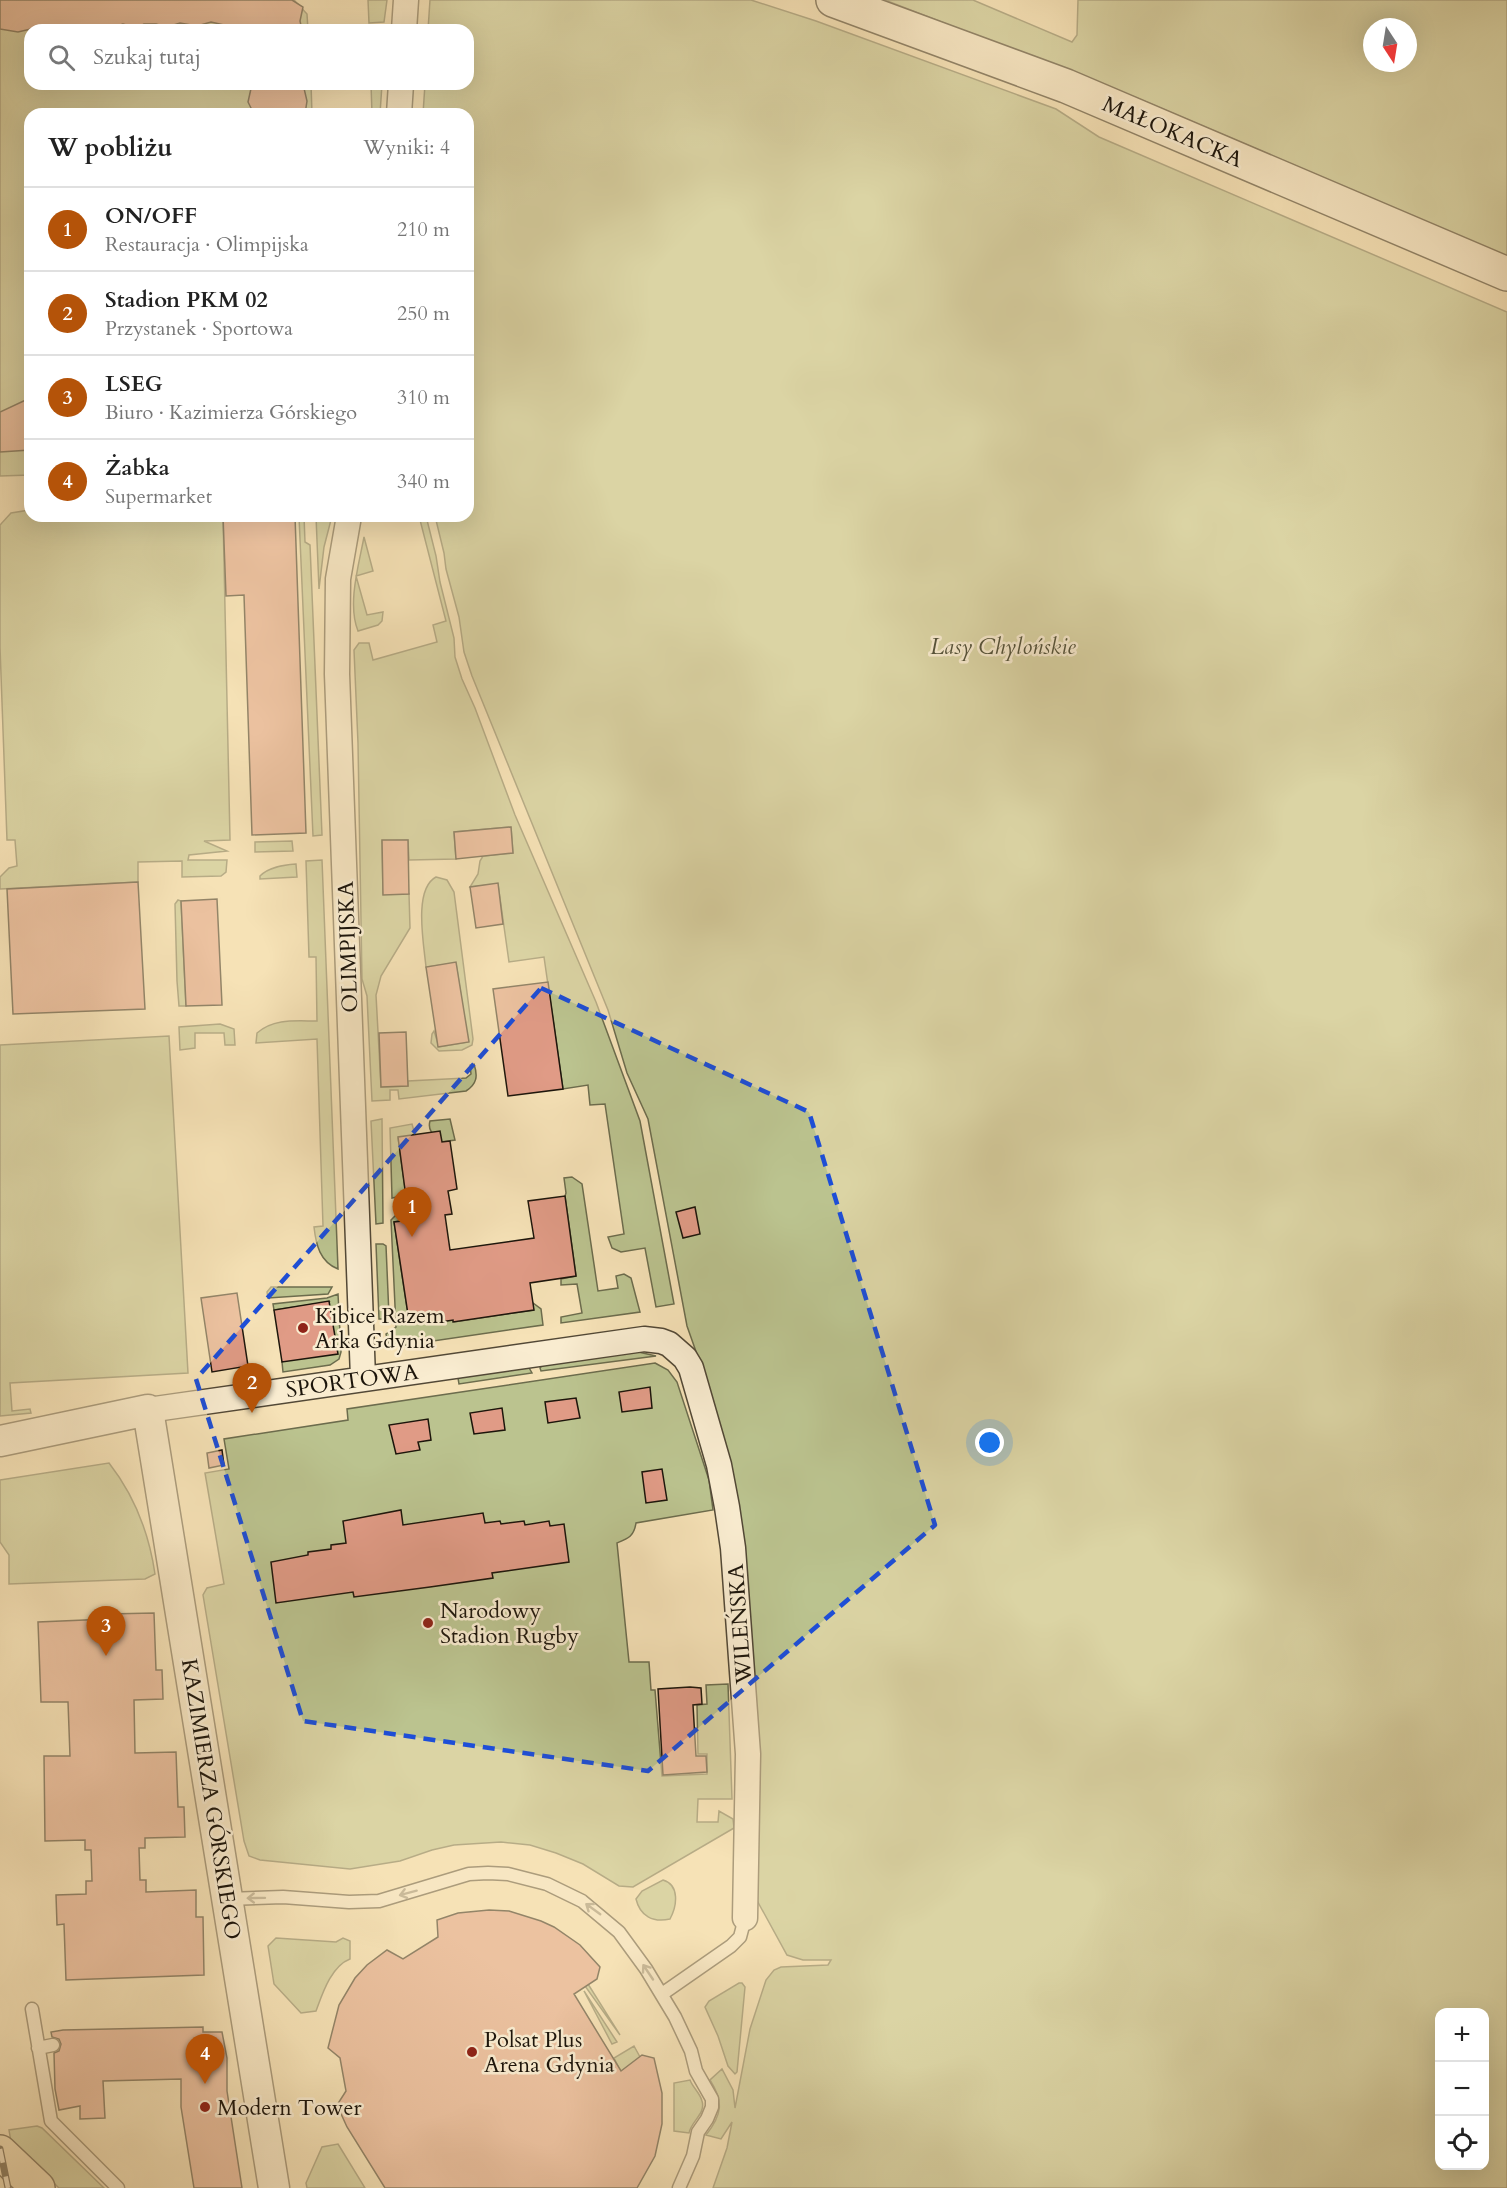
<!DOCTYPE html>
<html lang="pl">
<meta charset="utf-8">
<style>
body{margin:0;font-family:Cardo,serif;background:#f2f2f2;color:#222}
.controls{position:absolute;right:18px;bottom:18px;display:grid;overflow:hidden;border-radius:12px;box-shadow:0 6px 24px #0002}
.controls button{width:54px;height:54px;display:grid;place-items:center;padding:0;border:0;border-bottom:2px solid #e0e0e0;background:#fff;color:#222;font:30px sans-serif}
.compass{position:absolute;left:1363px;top:18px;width:54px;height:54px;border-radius:50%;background:#fff;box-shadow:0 6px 24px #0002;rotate:168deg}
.you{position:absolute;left:990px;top:1443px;width:21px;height:21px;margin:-15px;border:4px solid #fff;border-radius:50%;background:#1a73e8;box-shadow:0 0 0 9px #1a73e833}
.badge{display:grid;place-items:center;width:39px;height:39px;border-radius:50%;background:#b45309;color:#fff;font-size:20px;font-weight:700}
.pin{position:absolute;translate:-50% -50px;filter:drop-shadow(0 2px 3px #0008)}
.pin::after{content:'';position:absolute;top:32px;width:21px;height:18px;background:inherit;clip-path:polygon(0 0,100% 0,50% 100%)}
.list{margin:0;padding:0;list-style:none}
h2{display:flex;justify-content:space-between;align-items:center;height:78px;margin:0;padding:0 24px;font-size:26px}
h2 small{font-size:20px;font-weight:400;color:#767676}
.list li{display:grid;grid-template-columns:39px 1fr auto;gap:18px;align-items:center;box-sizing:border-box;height:84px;padding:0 24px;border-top:2px solid #e0e0e0}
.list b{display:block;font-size:22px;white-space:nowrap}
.list p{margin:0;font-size:20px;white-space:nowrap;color:#767676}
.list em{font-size:20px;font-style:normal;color:#767676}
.icon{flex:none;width:33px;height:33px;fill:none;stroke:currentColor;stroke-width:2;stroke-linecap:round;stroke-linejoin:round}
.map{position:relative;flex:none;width:1507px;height:2188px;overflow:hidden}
.search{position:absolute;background:#fff;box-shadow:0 6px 24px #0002;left:24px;top:24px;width:450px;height:66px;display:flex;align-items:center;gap:15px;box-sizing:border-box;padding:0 21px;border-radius:18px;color:#767676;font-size:22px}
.panel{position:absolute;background:#fff;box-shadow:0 6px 24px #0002;left:24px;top:108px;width:450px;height:414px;border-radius:18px}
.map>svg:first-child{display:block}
.green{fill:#bbc38f;stroke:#6c6c4d;stroke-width:1.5;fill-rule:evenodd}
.building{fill:#e09b86;stroke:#1c150b;stroke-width:1.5}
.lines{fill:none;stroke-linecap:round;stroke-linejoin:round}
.service-casing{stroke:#524836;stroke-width:15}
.minor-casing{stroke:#524836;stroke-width:27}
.tertiary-casing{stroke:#524836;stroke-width:33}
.secondary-casing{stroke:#1c150b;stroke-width:36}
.primary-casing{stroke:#1c150b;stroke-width:36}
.service{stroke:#f9ecd0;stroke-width:12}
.minor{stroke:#f9ecd0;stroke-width:24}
.tertiary{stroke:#f9ecd0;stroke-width:30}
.secondary{stroke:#f9ecd0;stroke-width:33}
.primary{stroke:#f6e2b7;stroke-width:33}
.rail-casing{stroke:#1c150b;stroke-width:7}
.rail{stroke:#f9ecd0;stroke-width:4.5;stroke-dasharray:14;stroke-linecap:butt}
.oneway{stroke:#968b77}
.marked{fill:none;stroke:#1d4ed8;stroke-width:4.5;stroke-dasharray:12 8;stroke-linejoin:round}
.poi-dot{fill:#8f2418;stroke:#f9ecd0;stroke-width:2}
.labels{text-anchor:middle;stroke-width:5;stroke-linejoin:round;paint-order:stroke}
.street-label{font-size:22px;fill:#1c150b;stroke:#f9ecd0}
.park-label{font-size:22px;font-style:italic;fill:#545239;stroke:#f9ecd0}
.poi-label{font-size:22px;fill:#1c150b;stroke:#f9ecd0;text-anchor:start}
</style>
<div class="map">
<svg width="1507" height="2188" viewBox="0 0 1507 2188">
<rect width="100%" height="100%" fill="#f6e2b7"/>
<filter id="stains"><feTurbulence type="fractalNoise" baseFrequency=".00333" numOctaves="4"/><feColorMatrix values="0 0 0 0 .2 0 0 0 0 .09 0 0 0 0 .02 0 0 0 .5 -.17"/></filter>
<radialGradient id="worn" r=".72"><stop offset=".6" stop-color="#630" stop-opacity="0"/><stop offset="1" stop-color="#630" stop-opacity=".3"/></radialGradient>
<path class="green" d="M 0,0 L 294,0 L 307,14 L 308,30 L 30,30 L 30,84 L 311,84 L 312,114 L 30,114 L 30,475 L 0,476 Z
M 368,0 L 387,0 L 384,22 L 369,23 Z
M 430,0 L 751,0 L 816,21 L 1056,109 L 1099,137 L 1507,312 L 1507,2188 L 713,2188 L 727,2148 L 732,2122 L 721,2139 L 706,2135 C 722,2115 724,2102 710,2080 L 722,2069 L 733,2090 L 735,2108 L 750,2029 L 766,1980 L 774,1970 L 781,1967 L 828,1965 L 831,1960 L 803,1960 L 787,1955 L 754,1895 L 706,1380 L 687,1326 L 648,1119 L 627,1073 L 608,1010 L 472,676 L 464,652 L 459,617 L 446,569 L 444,553 L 435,516 L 468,516 L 468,114 L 423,114 L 425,84 L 468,84 L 468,30 L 428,30 ZM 1440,2012 L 1484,2012 L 1484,2166 L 1440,2166 Z
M 885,0 L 973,0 L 1072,42 L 1077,35 L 1078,0 L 1507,0 L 1507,256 L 1137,98 ZM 1372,27 L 1408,27 L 1408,63 L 1372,63 Z
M 371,84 L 382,84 L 380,114 L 372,114 Z
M 30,510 L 30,516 L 223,516 L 230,840 L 204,841 L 227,851 L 189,855 L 188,860 L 227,860 L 226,872 L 221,876 L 182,877 L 182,861 L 138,862 L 138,882 L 0,889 L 0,877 L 9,868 L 17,866 L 15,840 L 7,840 L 0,647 L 0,525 L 11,513 Z
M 299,516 L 304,516 L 305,542 L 310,545 L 322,835 L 313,836 Z
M 316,516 L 332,516 L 324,547 L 319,589 Z
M 419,516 L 426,516 L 436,556 L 440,582 L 454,638 L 455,657 L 462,679 L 475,708 L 515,815 L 596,1002 L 640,1121 L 674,1304 L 656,1307 L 645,1248 L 621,1252 L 612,1248 L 608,1237 L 624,1234 L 605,1104 L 590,1105 L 588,1085 L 563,1089 L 544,957 L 509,962 L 498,884 L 470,887 L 478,874 L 480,861 L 483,856 L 513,853 L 511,827 L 454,832 L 456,859 L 409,860 L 408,840 L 382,841 L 383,894 L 409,894 L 410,928 L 381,976 L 376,995 L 381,1087 L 408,1086 L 408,1081 L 466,1078 L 471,1074 L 470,1065 L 474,1064 C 478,1076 477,1084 466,1091 L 399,1099 L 398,1090 L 390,1090 L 390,1100 L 372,1101 L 367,996 L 362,979 L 358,743 L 354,650 L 359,643 L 369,643 L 373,660 L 437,642 L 433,625 L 446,621 Z
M 364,537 L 373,571 L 356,576 L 367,615 L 383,612 L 382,621 L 378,625 L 358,631 C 347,604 359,564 364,537 Z
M 292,841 L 293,851 L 255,852 L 255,842 Z
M 322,860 L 338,1269 C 320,1262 316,1245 314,1227 L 323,1226 L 317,1039 L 256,1043 L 257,1033 C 274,1018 296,1021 317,1021 L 316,957 L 309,957 L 306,861 Z
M 296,864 L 297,877 L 260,879 L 260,876 C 269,867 283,865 296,864 Z
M 436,877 L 447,880 L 454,892 L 473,1039 L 472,1045 L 462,1050 L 439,1051 L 431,1043 L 432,1034 L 434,1031 L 439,1047 L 468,1042 L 456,963 L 426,967 C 424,945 413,889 436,877 Z
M 178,900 L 181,901 L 186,1006 L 179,1006 L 177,981 L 175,904 Z
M 220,1024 L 234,1029 L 235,1045 L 225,1045 L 224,1033 L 195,1033 L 195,1048 L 180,1050 L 179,1027 Z
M 169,1036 L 188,1373 L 10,1383 L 12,1411 L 30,1409 L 31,1413 L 0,1416 L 0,1045 Z
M 382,1119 L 383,1223 L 376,1224 L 371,1121 Z
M 450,1119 L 455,1140 L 441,1142 C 435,1136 427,1131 430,1121 Z
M 412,1124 L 415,1135 L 398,1138 L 406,1195 L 392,1198 L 390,1128 Z
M 572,1177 L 582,1184 L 598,1291 L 618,1288 L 616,1276 L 624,1274 L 631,1278 L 640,1312 L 561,1323 L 561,1317 L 582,1313 L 577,1284 L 561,1285 L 561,1279 L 576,1276 L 565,1196 L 566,1193 L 564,1178 Z
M 398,1213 L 408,1213 L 409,1220 L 394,1222 L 409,1321 L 432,1318 L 433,1323 L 453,1320 L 454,1322 L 533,1310 L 533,1303 L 541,1309 L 543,1325 L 392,1347 L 388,1342 L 386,1334 L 396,1327 L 391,1220 Z
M 376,1244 L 383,1244 L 386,1246 L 389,1316 L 384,1319 L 379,1319 Z
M 271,1287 L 332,1287 L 328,1294 L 268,1298 L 267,1292 Z
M 338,1294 L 341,1352 L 339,1359 L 330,1365 L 283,1372 L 282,1362 L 329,1302 L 274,1310 L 273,1304 L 327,1298 Z
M 634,1351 L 656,1356 L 541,1371 L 540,1368 L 543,1364 Z
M 655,1363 L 668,1370 L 677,1382 L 709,1480 L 713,1510 L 636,1523 C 634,1536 629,1538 617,1543 L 629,1662 L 649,1662 L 651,1690 L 655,1690 L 662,1776 L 707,1774 L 707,1754 L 698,1754 L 697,1705 L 707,1704 L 706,1685 L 728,1684 L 732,1799 L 698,1799 L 697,1822 L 718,1822 L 719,1811 L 733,1819 L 734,1828 L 633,1887 L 619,1886 L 583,1864 L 556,1853 L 530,1845 L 501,1842 L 454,1845 L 432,1850 L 400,1861 L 350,1869 L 260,1860 L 249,1856 L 244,1841 L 203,1595 L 207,1588 L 224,1584 L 205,1473 L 229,1469 L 224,1439 L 348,1420 L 347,1409 Z
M 528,1366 L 532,1373 L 459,1384 L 458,1378 L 461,1375 Z
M 109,1463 C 134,1495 149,1533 155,1574 L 145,1579 L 9,1584 L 9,1555 L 0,1542 L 0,1480 Z
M 663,1880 C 680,1885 677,1906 670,1919 C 653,1923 640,1916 636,1899 L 642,1891 Z
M 276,1938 L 336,1942 L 343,1938 L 350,1941 L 350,1959 C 331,1966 322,1995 316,2011 L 301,2013 L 274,1984 L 268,1946 Z
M 739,1983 L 742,1983 L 745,1987 L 737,2072 L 735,2074 L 728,2066 L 718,2036 L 705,2007 L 709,2001 Z
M 588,1984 L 620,2035 L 585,1986 Z
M 584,1991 L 617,2042 L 612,2044 Z
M 634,2046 L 640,2057 L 621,2072 L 614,2058 Z
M 690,2080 C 693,2088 700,2093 702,2101 C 706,2114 691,2121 689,2133 L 674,2131 L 674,2083 Z
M 37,2126 L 42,2128 L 104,2188 L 59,2188 L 11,2142 L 9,2130 Z
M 338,2144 L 365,2188 L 307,2188 L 306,2183 L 322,2147 Z"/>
<path class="building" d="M 0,0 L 292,0 L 303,7 L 300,21 L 302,30 L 246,30 L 211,22 L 197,26 L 180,23 L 167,27 L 156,24 L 144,24 L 137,28 L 123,24 L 107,29 L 94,26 L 77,30 L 61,27 L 51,30 L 35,28 L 18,32 L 0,29 Z
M 252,84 L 303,84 L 307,101 L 305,114 L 254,114 L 248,102 Z
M 30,398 L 30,450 L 0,452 L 0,412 Z
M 223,516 L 295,516 L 306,833 L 252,835 L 244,595 L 226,596 Z
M 511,827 L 513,853 L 456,859 L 454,832 Z
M 382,840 L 408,840 L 409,894 L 383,895 Z
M 138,882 L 145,1009 L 13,1014 L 7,889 Z
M 498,883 L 503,924 L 476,928 L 470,887 Z
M 217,899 L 222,1005 L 186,1006 L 181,901 Z
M 456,962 L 469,1042 L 438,1047 L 426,967 Z
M 548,982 L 563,1089 L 508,1096 L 493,989 Z
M 406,1032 L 408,1086 L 381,1087 L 379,1033 Z
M 440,1131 L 442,1142 L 450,1141 L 457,1189 L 448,1191 L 452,1214 L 445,1215 L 450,1250 L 534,1238 L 528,1201 L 565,1196 L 576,1276 L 530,1283 L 534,1310 L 453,1322 L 453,1320 L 433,1323 L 432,1318 L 409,1321 L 394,1222 L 409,1220 L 398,1137 Z
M 695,1207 L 700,1234 L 683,1238 L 676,1212 Z
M 237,1293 L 248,1366 L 212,1372 L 201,1298 Z
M 329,1301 L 338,1354 L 282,1362 L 274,1310 Z
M 650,1387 L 652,1408 L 622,1412 L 619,1392 Z
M 576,1398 L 580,1418 L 548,1423 L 545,1402 Z
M 502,1408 L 505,1430 L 474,1434 L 470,1413 Z
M 428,1419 L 431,1440 L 418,1442 L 420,1450 L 396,1454 L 389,1425 Z
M 222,1450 L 224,1465 L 209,1468 L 207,1453 Z
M 662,1469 L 667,1500 L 646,1503 L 642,1472 Z
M 401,1510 L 403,1525 L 483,1513 L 485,1523 L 500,1521 L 501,1524 L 524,1521 L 525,1525 L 549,1521 L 550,1526 L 564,1524 L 569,1562 L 492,1573 L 493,1578 L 430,1587 L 354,1597 L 353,1592 L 276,1603 L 271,1562 L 308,1555 L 308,1552 L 331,1549 L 331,1545 L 346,1543 L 343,1521 Z
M 154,1613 L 156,1670 L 162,1670 L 163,1699 L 134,1700 L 135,1753 L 176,1752 L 178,1807 L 184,1807 L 185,1837 L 145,1838 L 145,1848 L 139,1848 L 140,1880 L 146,1880 L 146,1892 L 196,1890 L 196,1917 L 203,1917 L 204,1975 L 66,1980 L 64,1924 L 57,1925 L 56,1895 L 86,1894 L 86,1881 L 92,1881 L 91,1850 L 85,1850 L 85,1840 L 45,1841 L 44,1756 L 70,1756 L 68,1702 L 41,1702 L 38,1622 L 108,1619 L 108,1614 Z
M 690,1687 L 701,1688 L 702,1704 L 693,1705 L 696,1756 L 706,1756 L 707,1772 L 663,1775 L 658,1689 Z
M 489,1910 L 509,1911 L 541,1921 L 554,1927 L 580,1945 L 600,1967 L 597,1979 L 574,1994 L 621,2071 L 642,2055 L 654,2058 L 662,2093 L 662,2124 L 655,2156 L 637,2188 L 385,2188 L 347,2127 L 337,2105 L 346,2091 L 340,2058 L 328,2048 L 339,2005 L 355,1978 L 367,1965 L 387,1950 L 403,1959 L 438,1937 L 437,1920 L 458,1913 Z
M 203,2027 L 203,2032 L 222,2032 L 227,2058 L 227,2091 L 242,2188 L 194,2188 L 181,2107 L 181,2079 L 103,2081 L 105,2118 L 80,2119 L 80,2106 L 59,2110 L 55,2089 L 54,2053 L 59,2051 L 61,2044 L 59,2039 L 52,2037 L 51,2032 L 63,2030 Z"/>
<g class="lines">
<g class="service-casing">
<path id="service" d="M 228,1899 L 283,1897 L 349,1902 L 379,1901 L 469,1874 L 488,1873 L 508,1874 L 547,1884 L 582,1901 L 619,1932 L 646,1969 L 675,2017 L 691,2051 L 696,2071 L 712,2099 L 712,2107 L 707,2119 L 698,2132 L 693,2156 L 679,2188
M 662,1994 L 731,1946 L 740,1937 L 745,1918
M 32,2009 L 51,2121 L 118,2188
M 38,2048 L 53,2045"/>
</g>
<g class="minor-casing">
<path id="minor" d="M 404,30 L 406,0
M 399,114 L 401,84
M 349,516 L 338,579 L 337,674 L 363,1378
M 148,1410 L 644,1339 L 661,1341 L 669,1344 L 685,1358 L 691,1368 L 719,1465 L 727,1507 L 733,1548 L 748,1754 L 745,1918"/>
</g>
<g class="tertiary-casing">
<path id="tertiary" d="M 0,1441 L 148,1410 L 274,2188"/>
</g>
<g class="secondary-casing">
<path id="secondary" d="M 833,0 L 1066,86 L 1507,274"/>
</g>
<g class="primary-casing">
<path id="primary" d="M 0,2152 L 38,2188"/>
</g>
<use href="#service" class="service"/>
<use href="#minor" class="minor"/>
<use href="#tertiary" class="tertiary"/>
<use href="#secondary" class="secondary"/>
<use href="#primary" class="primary"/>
<g class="rail-casing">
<path id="rail" d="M 0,2149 L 8,2188"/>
</g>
<use href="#rail" class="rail"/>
</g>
<defs><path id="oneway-shaft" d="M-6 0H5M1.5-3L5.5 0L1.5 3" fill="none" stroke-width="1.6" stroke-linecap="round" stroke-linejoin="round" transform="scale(1.5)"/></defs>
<g class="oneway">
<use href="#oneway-shaft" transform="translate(408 1893) rotate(165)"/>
<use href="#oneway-shaft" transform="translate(256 1898) rotate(179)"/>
<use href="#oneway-shaft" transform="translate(593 1909) rotate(-144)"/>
<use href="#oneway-shaft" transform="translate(648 1972) rotate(-124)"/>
</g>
<path d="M0 0H1507V2188H0ZM 541,988 L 809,1112 L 935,1525 L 648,1771 L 303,1721 L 196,1379 Z" fill="#f6e2b7" fill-opacity=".55" fill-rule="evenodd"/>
<path class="marked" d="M 541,988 L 809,1112 L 935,1525 L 648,1771 L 303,1721 L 196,1379 Z"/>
<g class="poi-dot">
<circle cx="303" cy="1328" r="6"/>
<circle cx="428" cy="1623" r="6"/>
<circle cx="472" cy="2052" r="6"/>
<circle cx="205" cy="2107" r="6"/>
</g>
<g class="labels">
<g class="street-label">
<text transform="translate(1173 131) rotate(23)" y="8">MAŁOKACKA</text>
<text transform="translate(347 947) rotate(-92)" y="8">OLIMPIJSKA</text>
<text transform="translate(352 1380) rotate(-8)" y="8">SPORTOWA</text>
<text transform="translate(739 1624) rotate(-94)" y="8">WILEŃSKA</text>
<text transform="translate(212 1799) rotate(81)" y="8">KAZIMIERZA GÓRSKIEGO</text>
</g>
<g class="park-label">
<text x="1003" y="654">Lasy Chylońskie</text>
</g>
<g class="poi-label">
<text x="315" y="1323">Kibice Razem<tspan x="315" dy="25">Arka Gdynia</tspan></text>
<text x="440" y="1618">Narodowy<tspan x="440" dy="25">Stadion Rugby</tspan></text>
<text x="484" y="2047">Polsat Plus<tspan x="484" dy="25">Arena Gdynia</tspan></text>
<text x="217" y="2115">Modern Tower</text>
</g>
</g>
<rect width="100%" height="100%" filter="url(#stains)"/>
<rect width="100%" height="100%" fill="url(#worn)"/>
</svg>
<div class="controls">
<button>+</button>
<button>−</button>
<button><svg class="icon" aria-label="locate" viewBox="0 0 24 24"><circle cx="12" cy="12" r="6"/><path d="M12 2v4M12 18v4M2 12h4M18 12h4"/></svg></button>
</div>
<svg class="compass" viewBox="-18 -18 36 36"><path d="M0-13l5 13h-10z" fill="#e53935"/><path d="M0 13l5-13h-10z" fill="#767676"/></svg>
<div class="you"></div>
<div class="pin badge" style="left:412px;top:1237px">1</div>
<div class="pin badge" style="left:252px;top:1413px">2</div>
<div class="pin badge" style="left:106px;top:1656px">3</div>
<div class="pin badge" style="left:205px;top:2084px">4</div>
<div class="search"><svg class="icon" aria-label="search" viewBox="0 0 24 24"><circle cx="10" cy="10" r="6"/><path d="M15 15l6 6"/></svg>Szukaj tutaj</div>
<section class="panel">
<h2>W pobliżu<small>Wyniki: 4</small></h2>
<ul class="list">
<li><span class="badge">1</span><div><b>ON/OFF</b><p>Restauracja · Olimpijska</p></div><em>210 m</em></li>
<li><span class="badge">2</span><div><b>Stadion PKM 02</b><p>Przystanek · Sportowa</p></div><em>250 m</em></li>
<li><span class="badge">3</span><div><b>LSEG</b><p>Biuro · Kazimierza Górskiego</p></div><em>310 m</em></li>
<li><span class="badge">4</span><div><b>Żabka</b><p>Supermarket</p></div><em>340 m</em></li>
</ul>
</section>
</div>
